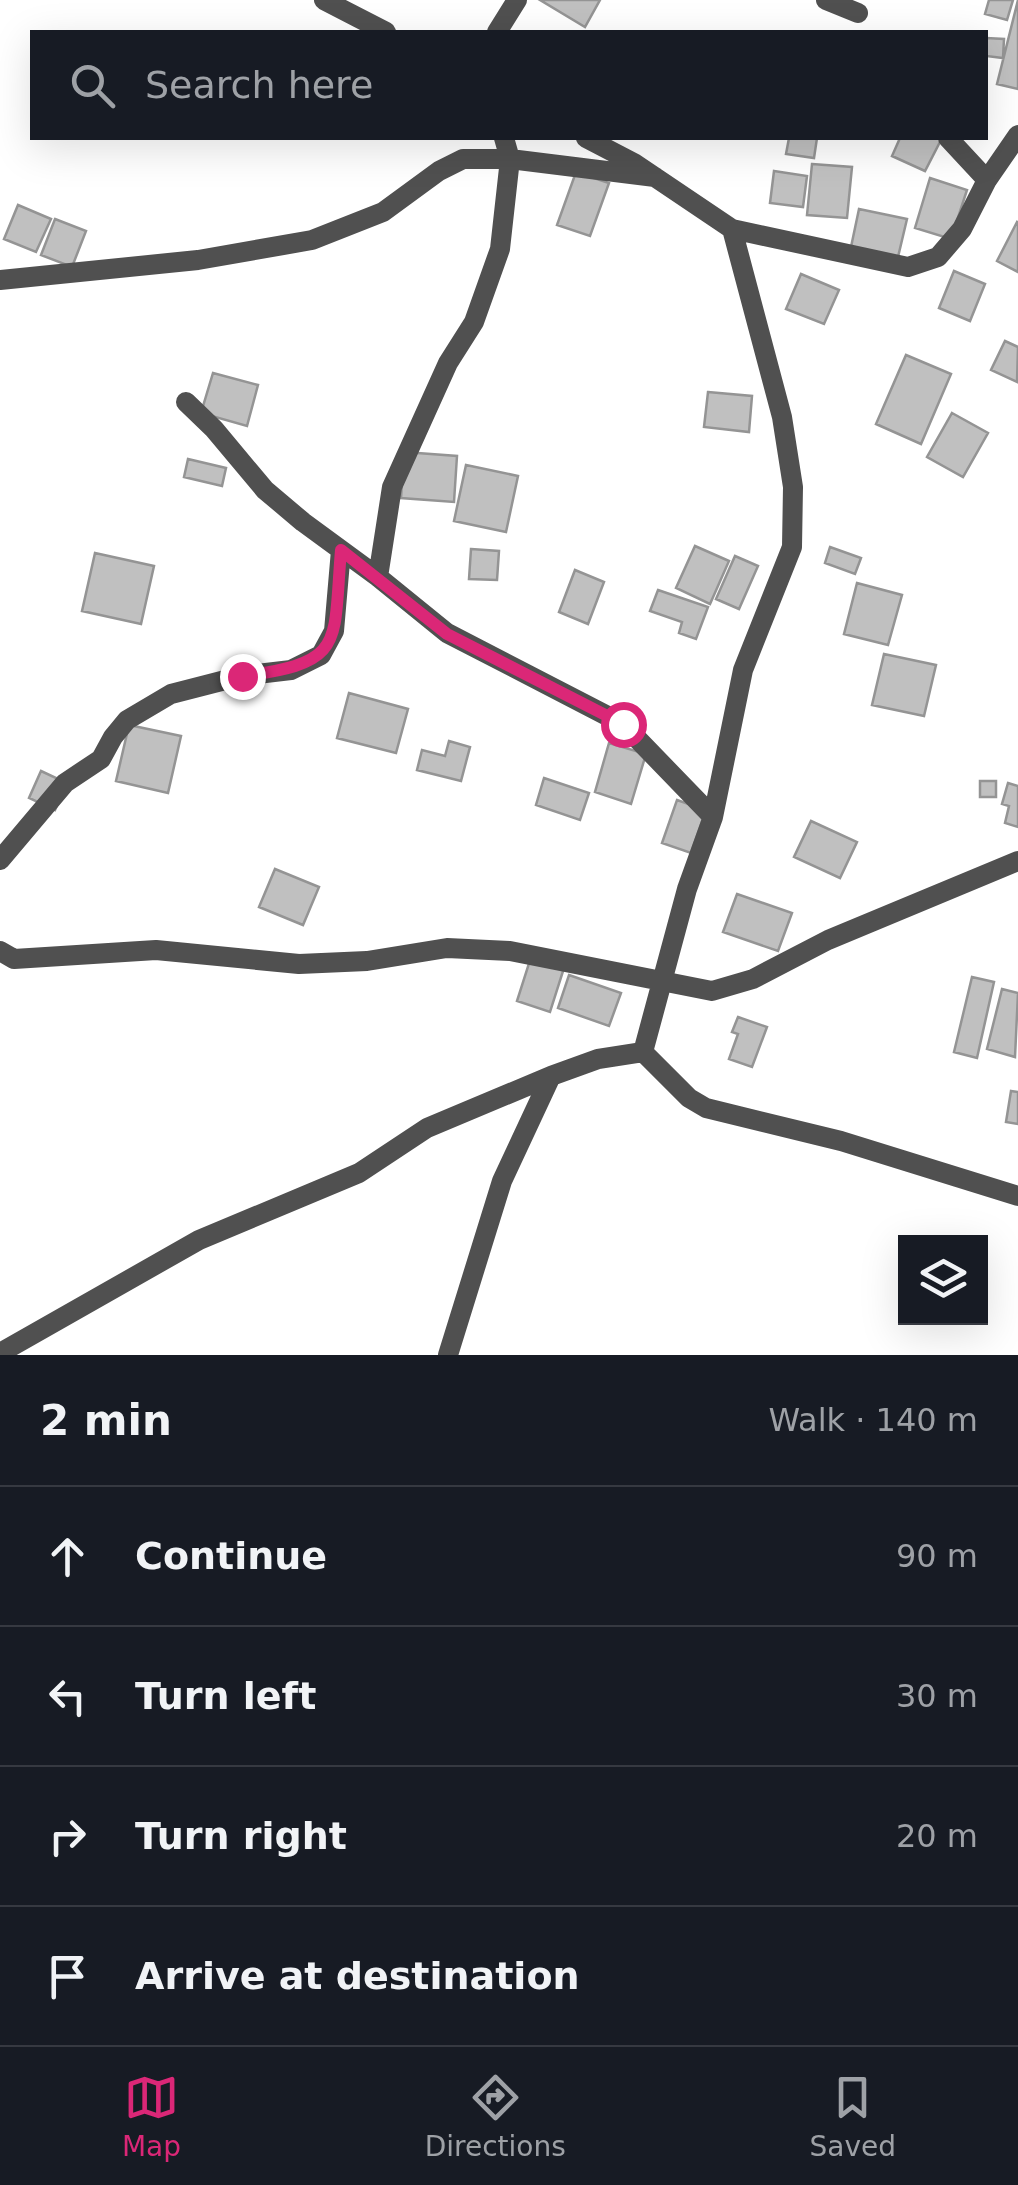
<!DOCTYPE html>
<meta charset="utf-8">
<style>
body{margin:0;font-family:"DejaVu Sans",sans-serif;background:#20242c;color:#f1f3f6}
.controls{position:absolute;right:30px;bottom:30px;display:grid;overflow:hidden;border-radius:0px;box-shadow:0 10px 40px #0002}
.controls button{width:90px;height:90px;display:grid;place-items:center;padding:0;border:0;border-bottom:2px solid #363941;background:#171b24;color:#f1f3f6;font:50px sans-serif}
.stop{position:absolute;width:30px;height:30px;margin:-22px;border:8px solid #db2777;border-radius:50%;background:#fff}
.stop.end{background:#db2777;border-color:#fff;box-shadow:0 2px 10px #0008}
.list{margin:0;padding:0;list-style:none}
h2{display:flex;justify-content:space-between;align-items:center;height:130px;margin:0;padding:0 40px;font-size:42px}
h2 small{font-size:32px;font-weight:400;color:#9ea1a6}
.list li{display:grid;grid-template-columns:65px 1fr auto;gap:30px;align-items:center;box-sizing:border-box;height:140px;padding:0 40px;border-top:2px solid #363941}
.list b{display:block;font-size:38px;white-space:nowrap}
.list em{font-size:32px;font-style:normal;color:#9ea1a6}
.icon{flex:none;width:55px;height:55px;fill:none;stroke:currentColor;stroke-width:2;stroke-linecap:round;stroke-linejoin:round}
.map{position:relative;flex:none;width:1018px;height:1355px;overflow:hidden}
.search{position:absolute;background:#171b24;box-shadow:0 10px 40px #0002;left:30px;right:30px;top:30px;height:110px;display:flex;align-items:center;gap:25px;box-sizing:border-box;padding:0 35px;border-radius:0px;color:#9ea1a6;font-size:38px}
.sheet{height:690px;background:#171b24}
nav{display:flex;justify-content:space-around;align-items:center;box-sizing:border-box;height:140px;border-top:2px solid #363941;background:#171b24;font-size:28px;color:#9ea1a6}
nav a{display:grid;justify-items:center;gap:5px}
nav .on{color:#db2777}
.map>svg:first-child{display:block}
.building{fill:#c0c0c0;stroke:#949494;stroke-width:2.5}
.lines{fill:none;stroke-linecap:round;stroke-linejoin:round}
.minor{stroke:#505050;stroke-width:20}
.route{stroke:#db2777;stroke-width:12}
</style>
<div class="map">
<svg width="1018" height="1355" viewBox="0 0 1018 1355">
<rect width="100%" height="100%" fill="#fff"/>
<path class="building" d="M 540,0 L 600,0 L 585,27 Z
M 989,0 L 1013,0 L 1007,20 L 985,14 Z
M 1018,0 L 1018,89 L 997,84 Z
M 986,38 L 1004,39 L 1003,58 L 986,56 Z
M 789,138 L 817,138 L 814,158 L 786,154 Z
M 900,138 L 942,138 L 925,171 L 892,156 Z
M 812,164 L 852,167 L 847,218 L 807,215 Z
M 774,171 L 807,176 L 803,207 L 770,203 Z
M 576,172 L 609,183 L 590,236 L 557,225 Z
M 930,178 L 967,190 L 951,239 L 915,228 Z
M 18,205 L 51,219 L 36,252 L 4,239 Z
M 859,209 L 907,219 L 898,257 L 851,247 Z
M 55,219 L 86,231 L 72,267 L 41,255 Z
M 1017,222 L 1018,223 L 1018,272 L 997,261 Z
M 954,271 L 985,284 L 970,321 L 939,308 Z
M 801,274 L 839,290 L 824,324 L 786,309 Z
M 1005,341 L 1018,347 L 1017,382 L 991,370 Z
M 906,355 L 951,374 L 921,444 L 876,424 Z
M 213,373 L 258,385 L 247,426 L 201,413 Z
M 708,392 L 752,396 L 749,432 L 704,427 Z
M 952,413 L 988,433 L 963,477 L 927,457 Z
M 404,452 L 457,456 L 454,502 L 401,498 Z
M 188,459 L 226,468 L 222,486 L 184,477 Z
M 466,465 L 518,476 L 506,532 L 454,521 Z
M 695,546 L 729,561 L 710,604 L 676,588 Z
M 830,547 L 861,558 L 855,574 L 825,563 Z
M 471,549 L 499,551 L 497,580 L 469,579 Z
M 95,553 L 154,566 L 141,624 L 82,611 Z
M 735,556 L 758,566 L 739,609 L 716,599 Z
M 575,570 L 604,582 L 588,624 L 559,612 Z
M 857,583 L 902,595 L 888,645 L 844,634 Z
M 658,590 L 708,607 L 696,639 L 679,633 L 682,622 L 650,611 Z
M 884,654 L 936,665 L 924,716 L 872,705 Z
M 349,693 L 408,709 L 396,753 L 337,738 Z
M 129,725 L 181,736 L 168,793 L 116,781 Z
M 449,741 L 470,747 L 461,781 L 417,770 L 422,750 L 445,756 Z
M 609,743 L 646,754 L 631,804 L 595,792 Z
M 41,771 L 67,783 L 55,810 L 29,798 Z
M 544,778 L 589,793 L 580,820 L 536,805 Z
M 980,781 L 996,781 L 996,797 L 980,797 Z
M 1008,783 L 1018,786 L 1018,827 L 1005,823 L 1009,806 L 1002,804 Z
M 677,800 L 706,810 L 691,853 L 662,843 Z
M 811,821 L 857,842 L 840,878 L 794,857 Z
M 275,869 L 319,887 L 303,925 L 259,907 Z
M 737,894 L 792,913 L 778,951 L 723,932 Z
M 531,957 L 564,968 L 550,1012 L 517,1001 Z
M 569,975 L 621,993 L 609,1026 L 558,1008 Z
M 972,977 L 994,982 L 977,1058 L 954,1052 Z
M 1002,989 L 1018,993 L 1015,1057 L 987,1049 Z
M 738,1017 L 767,1027 L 752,1067 L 729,1059 L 738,1034 L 732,1032 Z
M 1011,1091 L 1018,1092 L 1018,1124 L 1006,1122 Z"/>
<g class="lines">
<path class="minor" d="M 324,0 L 386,32
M 826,0 L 858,13
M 497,32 L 517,0
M 586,138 L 634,163 L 732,229 L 908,267 L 938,257 L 962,229 L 987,180 L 1018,135
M 948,138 L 987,180
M 0,280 L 198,260 L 312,240 L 383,212 L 439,171 L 463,159 L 510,159 L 655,177
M 186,402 L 214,429 L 265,490 L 303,522 L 378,577 L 447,633 L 623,724 L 713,817
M 378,577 L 392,487 L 448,363 L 474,322 L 500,249 L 510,159 L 504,138
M 0,860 L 65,783 L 101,759 L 113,737 L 127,720 L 171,694 L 241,676 L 291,670 L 321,655 L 334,631 L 341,550
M 0,951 L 14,959 L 156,950 L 299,964 L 367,961 L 447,948 L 510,951 L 712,991 L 753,979 L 828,940 L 1018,861
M 643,1052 L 687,889 L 713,817 L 743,670 L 792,547 L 793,487 L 782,417 L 732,229
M 0,1353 L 199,1240 L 359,1173 L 427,1128 L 551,1076
M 448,1355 L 502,1181 L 551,1076 L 598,1059 L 643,1052 L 689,1098 L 706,1108 L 841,1141 L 1018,1196"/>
</g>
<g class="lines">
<path class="route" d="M 242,676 C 346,663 333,645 341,550 L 447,634 L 623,724"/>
</g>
</svg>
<div class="controls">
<button><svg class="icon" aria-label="layers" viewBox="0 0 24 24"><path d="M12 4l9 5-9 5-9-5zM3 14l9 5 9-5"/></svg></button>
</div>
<div class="stop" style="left:623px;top:724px"></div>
<div class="stop end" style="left:242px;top:676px"></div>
<div class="search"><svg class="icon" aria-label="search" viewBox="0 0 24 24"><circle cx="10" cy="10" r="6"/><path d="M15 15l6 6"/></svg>Search here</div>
</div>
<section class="sheet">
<h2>2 min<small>Walk · 140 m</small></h2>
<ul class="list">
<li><svg class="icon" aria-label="ahead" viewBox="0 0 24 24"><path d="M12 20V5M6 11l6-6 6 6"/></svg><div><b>Continue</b></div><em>90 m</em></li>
<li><svg class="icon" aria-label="left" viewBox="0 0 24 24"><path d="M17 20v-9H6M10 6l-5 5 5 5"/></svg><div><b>Turn left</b></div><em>30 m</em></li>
<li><svg class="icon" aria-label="right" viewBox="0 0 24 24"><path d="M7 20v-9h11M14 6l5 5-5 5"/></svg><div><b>Turn right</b></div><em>20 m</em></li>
<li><svg class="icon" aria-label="arrive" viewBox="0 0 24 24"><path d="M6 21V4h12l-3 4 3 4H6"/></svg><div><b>Arrive at destination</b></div></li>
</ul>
</section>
<nav>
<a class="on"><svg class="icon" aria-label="map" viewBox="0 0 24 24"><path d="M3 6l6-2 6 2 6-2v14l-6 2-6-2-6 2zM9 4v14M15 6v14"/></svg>Map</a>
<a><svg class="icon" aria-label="directions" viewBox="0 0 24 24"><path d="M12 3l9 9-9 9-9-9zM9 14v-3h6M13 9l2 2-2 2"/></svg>Directions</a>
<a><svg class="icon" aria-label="saved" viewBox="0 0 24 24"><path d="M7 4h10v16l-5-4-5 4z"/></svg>Saved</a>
</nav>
